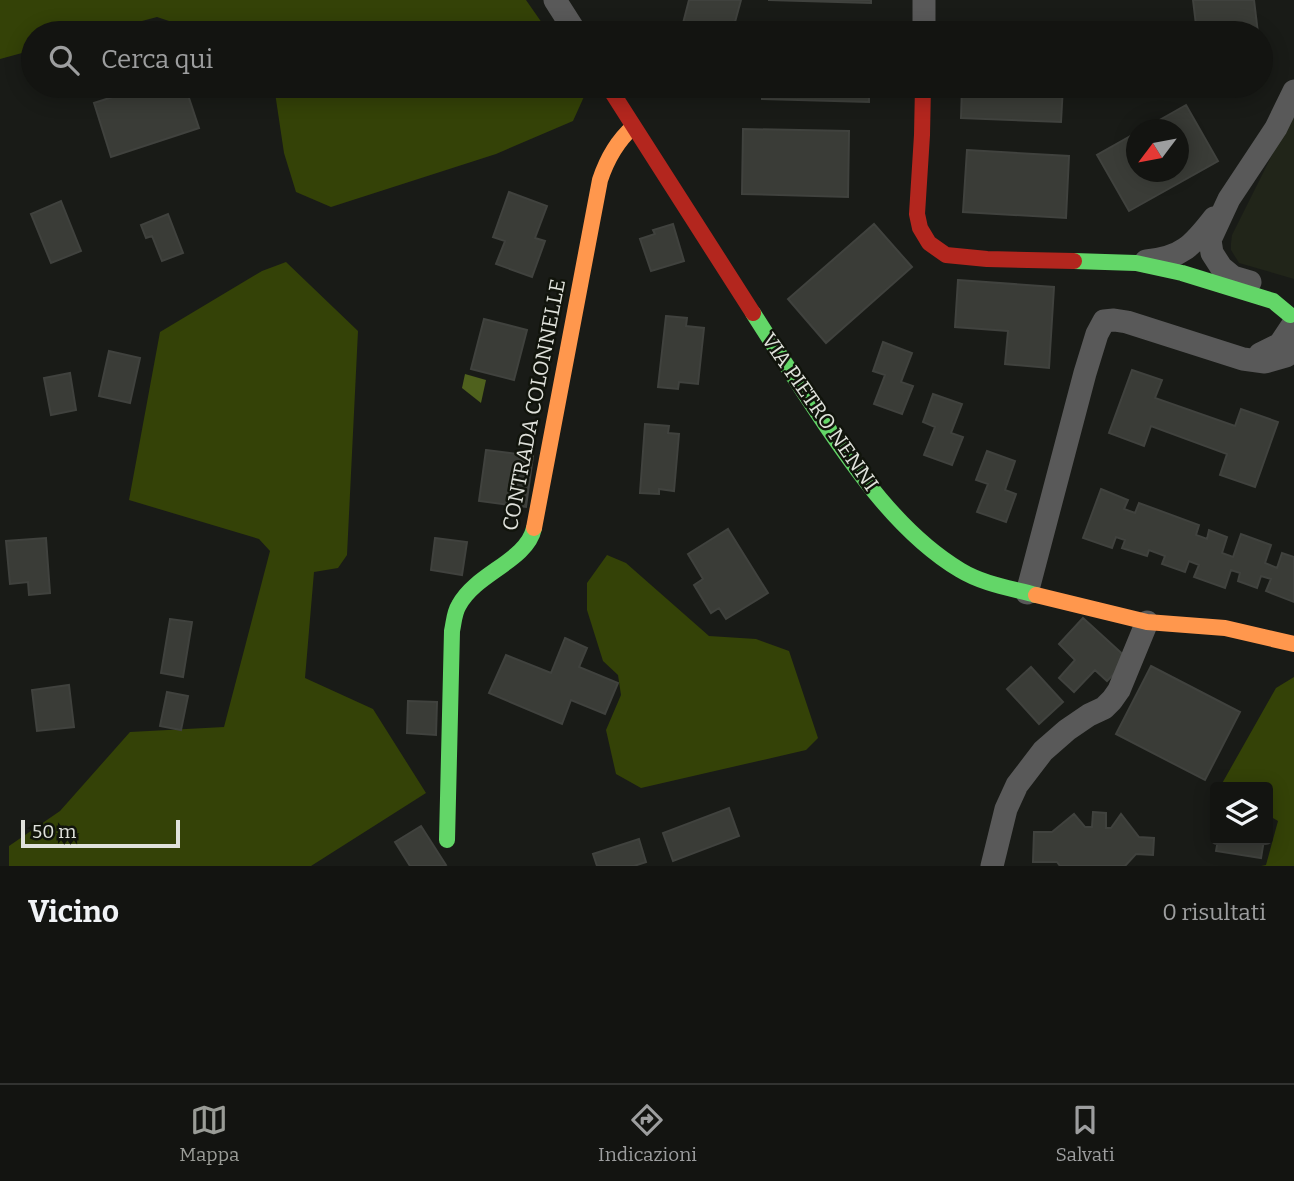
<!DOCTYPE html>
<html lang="it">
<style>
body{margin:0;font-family:Bitter,serif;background:#1c1d1a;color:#f1f3f6}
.controls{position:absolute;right:21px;bottom:21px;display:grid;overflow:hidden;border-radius:7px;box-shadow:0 4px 18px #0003}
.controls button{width:63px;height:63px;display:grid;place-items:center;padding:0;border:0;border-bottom:2px solid #323331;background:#131411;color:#f1f3f6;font:35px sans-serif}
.compass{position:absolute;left:1126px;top:119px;width:63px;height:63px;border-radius:50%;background:#131411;box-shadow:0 4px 18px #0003;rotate:238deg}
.scale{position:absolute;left:21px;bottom:18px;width:159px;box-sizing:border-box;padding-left:7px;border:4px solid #e0e2dc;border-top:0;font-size:19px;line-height:24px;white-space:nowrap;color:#e0e2dc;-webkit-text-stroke:5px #11140c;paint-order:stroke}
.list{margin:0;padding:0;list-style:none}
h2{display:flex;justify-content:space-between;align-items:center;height:91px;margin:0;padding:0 28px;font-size:30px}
h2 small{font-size:23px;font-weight:400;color:#9d9e9f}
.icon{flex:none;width:38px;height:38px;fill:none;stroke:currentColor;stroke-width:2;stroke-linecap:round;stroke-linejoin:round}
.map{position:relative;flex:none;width:1294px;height:866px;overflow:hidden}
.search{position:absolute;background:#131411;box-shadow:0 4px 18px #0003;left:21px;right:21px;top:21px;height:77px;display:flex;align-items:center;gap:18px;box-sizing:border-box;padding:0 24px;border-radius:38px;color:#9d9e9f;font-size:26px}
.sheet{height:217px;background:#131411}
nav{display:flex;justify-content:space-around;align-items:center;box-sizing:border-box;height:98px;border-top:2px solid #323331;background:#131411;font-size:19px;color:#9d9e9f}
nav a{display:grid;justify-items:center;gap:4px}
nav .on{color:#9a9c97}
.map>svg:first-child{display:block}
.built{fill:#212519}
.green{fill:#344207}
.water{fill:#4f611d}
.building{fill:#3a3c37;stroke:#40423e;stroke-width:2}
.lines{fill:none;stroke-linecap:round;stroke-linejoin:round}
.street{stroke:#595959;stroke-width:23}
.fast{stroke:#63d668;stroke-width:16}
.slow{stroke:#ff974d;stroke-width:16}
.jam{stroke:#b3261e;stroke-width:16}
.labels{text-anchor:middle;stroke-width:5;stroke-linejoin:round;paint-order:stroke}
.street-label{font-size:21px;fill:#e0e2dc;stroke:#11140c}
</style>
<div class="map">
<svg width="1294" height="866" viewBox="0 0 1294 866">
<rect width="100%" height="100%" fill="#191b17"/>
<path class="built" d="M 1294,111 L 1294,279 L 1239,263 L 1231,250 L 1231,243 L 1232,235 Z"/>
<path class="green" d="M 0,0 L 526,0 L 549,33 L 205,33 L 157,17 L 97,33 L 33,33 L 33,50 L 0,59 Z
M 274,86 L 584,86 L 587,90 L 573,121 L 496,154 L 331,207 L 296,192 L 284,153 Z
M 286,262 L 358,331 L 347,555 L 338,568 L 314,572 L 305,678 L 373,709 L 426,793 L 311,866 L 9,866 L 9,846 L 60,811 L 130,732 L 224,727 L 270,551 L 259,539 L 129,500 L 160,332 L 262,271 Z
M 607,555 L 626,563 L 709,636 L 756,639 L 789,651 L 818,738 L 806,750 L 641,788 L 616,774 L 606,730 L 621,695 L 618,675 L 603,661 L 587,610 L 587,583 Z
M 1294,677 L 1294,866 L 1261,866 L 1266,865 L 1278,821 L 1268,815 L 1268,787 L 1220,787 L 1276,688 Z"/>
<path class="water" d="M 465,374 L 486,380 L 481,403 L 462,388 Z"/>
<path class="building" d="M 689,0 L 741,0 L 732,33 L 690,33 L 681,31 Z
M 768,0 L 871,0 L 871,3 Z
M 1193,0 L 1254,0 L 1258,33 L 1197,33 Z
M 147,86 L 185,86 L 199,128 L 111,157 L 94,103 Z
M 762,86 L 869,86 L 869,102 L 762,99 Z
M 962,86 L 1063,86 L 1061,122 L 961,118 Z
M 1186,105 L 1218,161 L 1129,211 L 1097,155 L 1136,133 L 1136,172 L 1178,172 L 1178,130 L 1142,130 Z
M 743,129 L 849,131 L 848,197 L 742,194 Z
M 967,150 L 1069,156 L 1066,218 L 963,212 Z
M 509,192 L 547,206 L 535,238 L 545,241 L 532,277 L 496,264 L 505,241 L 493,237 Z
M 61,201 L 81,251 L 51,263 L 31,214 Z
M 168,214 L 183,253 L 162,261 L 152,236 L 146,238 L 141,225 Z
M 673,224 L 684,261 L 651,271 L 640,239 L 655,234 L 653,230 Z
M 874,224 L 912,267 L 826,343 L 788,299 Z
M 958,280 L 1054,287 L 1049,368 L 1005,364 L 1008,331 L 955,327 Z
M 666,316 L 687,318 L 686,326 L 704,328 L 698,384 L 679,382 L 678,389 L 658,387 Z
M 484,319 L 527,330 L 514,380 L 471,369 Z
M 883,342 L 912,353 L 901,382 L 913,386 L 902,414 L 874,404 L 885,375 L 873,371 Z
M 109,351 L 140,358 L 130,403 L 99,396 Z
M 1132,370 L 1162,380 L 1155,398 L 1235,426 L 1241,409 L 1278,422 L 1255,487 L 1220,475 L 1227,454 L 1151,426 L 1144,446 L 1109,433 Z
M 70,373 L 76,410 L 51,415 L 44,378 Z
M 933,394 L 962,404 L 951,433 L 963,437 L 952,465 L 924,455 L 935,427 L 923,422 Z
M 645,424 L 669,426 L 668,433 L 679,434 L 674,491 L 659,489 L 659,494 L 640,493 Z
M 486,450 L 533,456 L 526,507 L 479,501 Z
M 987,451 L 1015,461 L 1005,490 L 1016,494 L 1006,522 L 977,512 L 988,484 L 976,480 Z
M 1101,489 L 1128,500 L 1124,509 L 1135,513 L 1139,503 L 1199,525 L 1196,535 L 1207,539 L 1209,530 L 1227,537 L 1222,553 L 1233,557 L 1241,534 L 1271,545 L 1265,563 L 1277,568 L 1282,553 L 1294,557 L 1294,602 L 1266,591 L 1271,579 L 1261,576 L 1257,588 L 1238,581 L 1240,573 L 1231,570 L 1225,588 L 1194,577 L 1199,565 L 1189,561 L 1185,572 L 1162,564 L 1165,556 L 1149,550 L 1147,556 L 1122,548 L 1125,540 L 1116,537 L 1112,548 L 1083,538 Z
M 728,529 L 768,593 L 726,619 L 719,608 L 711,613 L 694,585 L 703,579 L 688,554 Z
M 46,538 L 50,593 L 29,595 L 28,582 L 10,584 L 6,541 Z
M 435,538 L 467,542 L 462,575 L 431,570 Z
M 1083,618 L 1128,659 L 1107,681 L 1095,670 L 1074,692 L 1059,678 L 1075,660 L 1059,644 Z
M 170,619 L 192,622 L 183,677 L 161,673 Z
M 565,638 L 587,648 L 579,667 L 618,683 L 605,714 L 571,700 L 562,724 L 489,693 L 506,655 L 551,673 Z
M 1151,666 L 1240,712 L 1205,780 L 1116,734 Z
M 1031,667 L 1063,702 L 1039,724 L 1007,689 Z
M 69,685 L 74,727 L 37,731 L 32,690 Z
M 167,692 L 188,696 L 181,730 L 160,726 Z
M 408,701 L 437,702 L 436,735 L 407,733 Z
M 729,808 L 739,836 L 673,861 L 663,833 Z
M 1093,812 L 1106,813 L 1106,828 L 1111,828 L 1121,814 L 1139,837 L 1154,838 L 1153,855 L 1136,854 L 1125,866 L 1060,866 L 1057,862 L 1033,862 L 1034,832 L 1052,832 L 1074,814 L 1085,827 L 1092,827 Z
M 421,826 L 446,865 L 444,866 L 410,866 L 395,842 Z
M 639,839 L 646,862 L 634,866 L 597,866 L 593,854 Z
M 1218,840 L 1264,840 L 1261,858 L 1216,851 Z"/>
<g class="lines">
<path class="street" d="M 555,0 L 576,33
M 924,33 L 924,0
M 1146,261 C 1182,258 1193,245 1214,218
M 1250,282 L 1233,277 L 1221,267 L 1212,253 L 1210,240 L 1229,199 L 1276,128 L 1294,91
M 1260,354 L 1280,344 L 1294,323
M 1027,593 L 1085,373 L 1097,334 L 1104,321 L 1114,320 L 1127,322 L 1243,359 L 1265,362 L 1286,356 L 1294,351
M 992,866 L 1006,809 L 1017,785 L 1043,751 L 1067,730 L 1089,715 L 1104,708 L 1112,700 L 1119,690 L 1147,622"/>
<path class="fast" d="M 1074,261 L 1136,263 L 1182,273 L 1273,301 L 1290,315
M 753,313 C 774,346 795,379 817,412 C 855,469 900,534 960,570 C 983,584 1010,588 1036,595
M 447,840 L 452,631 C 454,622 454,613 459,605 C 476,573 527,561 534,528"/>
<path class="slow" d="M 534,528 L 600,180 C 607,159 616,142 633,127
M 1036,595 L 1147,622 L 1225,628 L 1294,644"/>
<path class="jam" d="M 608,86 L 753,313
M 923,86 L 922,135 L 917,214 L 920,228 L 929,243 L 946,255 L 987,259 L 1074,261"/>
</g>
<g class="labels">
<g class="street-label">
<text transform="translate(534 405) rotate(-79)" y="7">CONTRADA COLONNELLE</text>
<text transform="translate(820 412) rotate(55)" y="7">VIA PIETRO NENNI</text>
</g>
</g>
</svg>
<div class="controls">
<button><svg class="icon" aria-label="layers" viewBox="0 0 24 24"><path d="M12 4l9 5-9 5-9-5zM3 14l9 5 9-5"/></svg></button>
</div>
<svg class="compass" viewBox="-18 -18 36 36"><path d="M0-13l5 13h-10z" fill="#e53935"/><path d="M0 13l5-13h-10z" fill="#9d9e9f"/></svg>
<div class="scale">50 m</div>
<div class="search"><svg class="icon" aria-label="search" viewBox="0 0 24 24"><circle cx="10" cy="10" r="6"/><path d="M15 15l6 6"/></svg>Cerca qui</div>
</div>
<section class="sheet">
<h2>Vicino<small>0 risultati</small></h2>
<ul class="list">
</ul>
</section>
<nav>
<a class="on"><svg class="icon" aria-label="map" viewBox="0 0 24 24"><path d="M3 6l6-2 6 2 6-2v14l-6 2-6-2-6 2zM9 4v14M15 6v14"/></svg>Mappa</a>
<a><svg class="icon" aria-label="directions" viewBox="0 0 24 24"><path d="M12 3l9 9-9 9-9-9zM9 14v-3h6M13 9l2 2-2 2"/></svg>Indicazioni</a>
<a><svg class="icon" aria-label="saved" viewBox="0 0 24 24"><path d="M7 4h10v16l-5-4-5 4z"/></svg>Salvati</a>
</nav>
